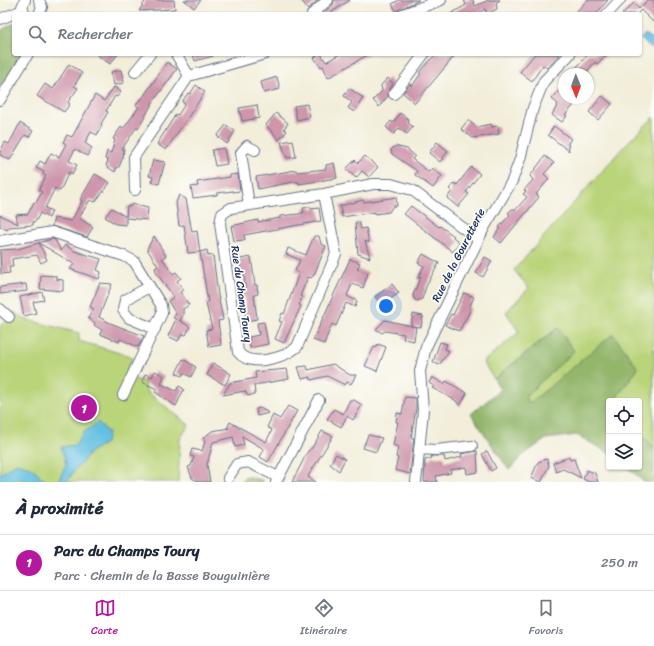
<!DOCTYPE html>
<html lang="fr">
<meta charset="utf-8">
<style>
body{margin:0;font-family:Sriracha,sans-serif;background:#f6f6f7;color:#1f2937}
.controls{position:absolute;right:12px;bottom:12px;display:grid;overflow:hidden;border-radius:4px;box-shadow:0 1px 3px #0004}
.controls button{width:36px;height:36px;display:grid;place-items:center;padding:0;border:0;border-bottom:1px solid #e0e1e3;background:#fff;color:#1f2937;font:20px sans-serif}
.compass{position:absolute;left:558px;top:68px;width:36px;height:36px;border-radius:50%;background:#fff;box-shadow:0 1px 3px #0004;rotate:179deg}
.you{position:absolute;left:386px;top:306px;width:14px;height:14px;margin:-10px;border:3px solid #fff;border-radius:50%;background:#1a73e8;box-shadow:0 0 0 6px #1a73e833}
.badge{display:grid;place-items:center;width:26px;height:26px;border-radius:50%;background:#b5179e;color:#fff;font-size:13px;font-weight:700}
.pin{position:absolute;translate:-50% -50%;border:2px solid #fff;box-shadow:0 1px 4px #0006}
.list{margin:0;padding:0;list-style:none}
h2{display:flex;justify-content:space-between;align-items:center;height:52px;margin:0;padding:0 16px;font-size:17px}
h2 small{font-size:13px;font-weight:400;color:#747a83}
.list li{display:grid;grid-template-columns:26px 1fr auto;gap:12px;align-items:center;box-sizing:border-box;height:56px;padding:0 16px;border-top:1px solid #e0e1e3}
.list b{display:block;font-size:15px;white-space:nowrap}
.list p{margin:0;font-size:13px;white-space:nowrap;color:#747a83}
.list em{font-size:13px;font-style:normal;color:#747a83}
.icon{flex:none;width:22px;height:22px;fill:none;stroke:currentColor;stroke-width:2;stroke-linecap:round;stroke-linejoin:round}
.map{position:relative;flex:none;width:654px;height:482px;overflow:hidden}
.search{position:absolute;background:#fff;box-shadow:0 1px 3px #0004;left:12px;right:12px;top:12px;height:44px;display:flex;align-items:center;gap:10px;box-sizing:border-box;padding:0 14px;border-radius:4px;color:#747a83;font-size:15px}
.sheet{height:108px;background:#fff}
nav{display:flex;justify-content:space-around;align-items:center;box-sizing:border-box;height:56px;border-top:1px solid #e0e1e3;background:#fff;font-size:11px;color:#747a83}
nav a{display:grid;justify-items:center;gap:2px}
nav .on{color:#b5179e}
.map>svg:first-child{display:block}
.green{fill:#bad47a;stroke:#6a826c}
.forest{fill:#93b66a;stroke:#577264}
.water{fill:#64c0e2;stroke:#4078a0}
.building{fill:#ce95ab}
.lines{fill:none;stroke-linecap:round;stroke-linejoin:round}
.minor-casing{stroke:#667289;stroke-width:12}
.minor{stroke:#fff;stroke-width:10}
.labels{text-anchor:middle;stroke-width:3.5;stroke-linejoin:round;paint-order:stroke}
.street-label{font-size:11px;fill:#1b2f5e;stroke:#fdfcf7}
</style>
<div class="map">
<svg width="654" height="482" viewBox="0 0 654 482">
<rect width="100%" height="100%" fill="#fdfcf7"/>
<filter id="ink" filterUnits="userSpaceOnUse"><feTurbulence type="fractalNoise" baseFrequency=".025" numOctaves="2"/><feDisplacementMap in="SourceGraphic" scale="8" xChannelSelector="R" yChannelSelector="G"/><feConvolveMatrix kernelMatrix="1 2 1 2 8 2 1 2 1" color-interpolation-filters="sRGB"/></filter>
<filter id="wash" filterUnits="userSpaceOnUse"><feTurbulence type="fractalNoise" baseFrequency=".012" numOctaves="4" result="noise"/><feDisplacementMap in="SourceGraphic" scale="16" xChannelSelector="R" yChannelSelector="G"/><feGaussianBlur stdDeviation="0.9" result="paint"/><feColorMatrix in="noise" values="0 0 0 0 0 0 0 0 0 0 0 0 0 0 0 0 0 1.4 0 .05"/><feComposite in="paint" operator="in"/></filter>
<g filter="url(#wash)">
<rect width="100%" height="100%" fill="#f2eeda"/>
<path class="green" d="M 654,117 L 654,447 L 639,433 L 639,401 L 614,401 L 638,368 L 632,362 L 531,404 L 525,397 L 574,351 L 557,328 L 494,379 L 483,362 L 519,332 L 506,312 L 529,288 L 514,270 L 628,142 Z
M 14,312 L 24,319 L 79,333 L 79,341 L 133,357 L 125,376 L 144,382 L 146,391 L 189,425 L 180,439 L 178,482 L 0,482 L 0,326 Z"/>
<path class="forest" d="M 12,24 L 14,24 L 14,54 L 23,54 L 0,89 L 0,31 Z
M 558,328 L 574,351 L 525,397 L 530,403 L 613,334 L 638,368 L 614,401 L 609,401 L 609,453 L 577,435 L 546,439 L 522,456 L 509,470 L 471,414 L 500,390 L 494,379 Z
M 639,433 L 654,447 L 654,482 L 644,482 L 627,467 L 639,467 Z
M 245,476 L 262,480 L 262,482 L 241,482 Z"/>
<path class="water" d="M 645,34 L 654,41 L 651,48 L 641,39 Z
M 98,422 L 108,433 L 106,443 L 91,451 L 80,465 L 76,468 L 67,482 L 56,482 L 59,480 L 66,464 L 61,447 L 76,445 L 83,433 Z
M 16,463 L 31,467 L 47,482 L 22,482 L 19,478 L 12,482 L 0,482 L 0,474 Z"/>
<g id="blocks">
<path class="building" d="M 146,0 L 174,0 L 175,9 L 139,11 Z
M 184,0 L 201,0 L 194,8 Z
M 301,0 L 318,0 L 308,9 Z
M 334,0 L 350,0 L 329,14 L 322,14 L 333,5 Z
M 399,0 L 419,0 L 396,11 L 392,4 Z
M 464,0 L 473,0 L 475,6 L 489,0 L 500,0 L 496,3 L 497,9 L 487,14 L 485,9 L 477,14 L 450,14 L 466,5 Z
M 587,0 L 608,0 L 596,14 L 574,14 Z
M 648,0 L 654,0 L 654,23 L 641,10 L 637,14 L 622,14 L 634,3 L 639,9 Z
M 96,54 L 118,54 L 110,64 Z
M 193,54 L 213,54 L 213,56 L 195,61 Z
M 318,54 L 321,54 L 326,62 L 340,54 L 369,54 L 328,78 L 323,66 L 321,67 L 314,58 Z
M 436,54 L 456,54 L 415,103 L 403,93 L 410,84 L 412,86 L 420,75 L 420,71 Z
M 535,54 L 560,54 L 547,68 L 543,65 L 532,81 L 520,72 Z
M 588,54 L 607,54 L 597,64 L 595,62 L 585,74 L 571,74 Z
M 167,62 L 177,69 L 153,102 L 138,129 L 136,128 L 122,149 L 124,149 L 123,157 L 119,167 L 117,167 L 115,172 L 106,166 L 108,160 L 105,159 L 107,151 L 111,153 L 115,140 L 113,139 L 121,127 L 123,129 L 129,121 L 139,107 L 136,105 L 140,99 L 141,100 Z
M 69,64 L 82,73 L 74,86 L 78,88 L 68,102 L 70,104 L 64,112 L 37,96 L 45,84 L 53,89 Z
M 121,70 L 124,83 L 114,85 L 111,72 Z
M 277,77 L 280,89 L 264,93 L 261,82 Z
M 388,78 L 393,84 L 389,90 L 388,96 L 379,107 L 373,100 L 382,91 L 381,85 Z
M 196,85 L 205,92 L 166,150 L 157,144 L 176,114 L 178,115 L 185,104 L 182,102 L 188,93 L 190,94 Z
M 564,85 L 564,98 L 574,105 L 565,115 L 567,116 L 562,122 L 552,115 L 558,104 L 552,99 Z
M 114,87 L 121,92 L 117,97 L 115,96 L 106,111 L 108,112 L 101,124 L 102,125 L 97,135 L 91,132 L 85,143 L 92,148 L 87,156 L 75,149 L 69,161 L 77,165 L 72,174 L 69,172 L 60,191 L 55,188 L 45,208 L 52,211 L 49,218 L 40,213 L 36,221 L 33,222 L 33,225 L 9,227 L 7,230 L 0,226 L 0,215 L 18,224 L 16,215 L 28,214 L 34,202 L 36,203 L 42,192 L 39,190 L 46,176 L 43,174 L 44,172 L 36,168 L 40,161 L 45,164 L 51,153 L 59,157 L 66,144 L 63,142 L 67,135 L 72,137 L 95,95 L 104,101 Z
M 349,88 L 363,98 L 354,112 L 348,108 L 352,102 L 344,96 Z
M 602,96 L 612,104 L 598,120 L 589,112 Z
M 307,104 L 310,117 L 297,120 L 294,106 Z
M 257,105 L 259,118 L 242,121 L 239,108 Z
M 276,113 L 288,123 L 284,129 L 287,131 L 279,140 L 266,125 Z
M 400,113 L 408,119 L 409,124 L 413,127 L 407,134 L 399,128 L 394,134 L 386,127 L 391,121 L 393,123 Z
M 468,120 L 476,127 L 491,124 L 492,127 L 498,126 L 499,134 L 473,138 L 461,129 Z
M 20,123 L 33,131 L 29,137 L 25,135 L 10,160 L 0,155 L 0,152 L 5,142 L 9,144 Z
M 226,125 L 235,131 L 227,144 L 217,136 Z
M 554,126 L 571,139 L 568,143 L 569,151 L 548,135 Z
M 293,140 L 296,157 L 287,158 L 281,142 Z
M 437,142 L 448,151 L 440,162 L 429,153 Z
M 395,146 L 407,149 L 415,156 L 412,159 L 429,172 L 432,168 L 442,176 L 433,188 L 415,175 L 417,171 L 392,154 L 391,150 Z
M 224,148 L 227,164 L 215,166 L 212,150 Z
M 365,156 L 378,167 L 369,177 L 362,171 L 356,178 L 346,169 L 355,160 L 358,163 Z
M 545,156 L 554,163 L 544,174 L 549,179 L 536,194 L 539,197 L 501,243 L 494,237 L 500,228 L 499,227 L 510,215 L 508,213 L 512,209 L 516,209 L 527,197 L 523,194 L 526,191 L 524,190 L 533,180 L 530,176 Z
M 153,160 L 165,162 L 159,184 L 151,182 L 153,177 L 149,176 Z
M 334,163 L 337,178 L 299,184 L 299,182 L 293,182 L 258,189 L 256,177 L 296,170 L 297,172 L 326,169 L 326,165 Z
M 471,167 L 480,174 L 466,192 L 469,194 L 458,207 L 447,198 L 452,191 L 449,189 L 454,183 L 457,185 Z
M 95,174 L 110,183 L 95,202 L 90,200 L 79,218 L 93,227 L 87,237 L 52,226 L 54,218 L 71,221 L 82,201 L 80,200 Z
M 238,174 L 240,191 L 233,192 L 233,191 L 217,193 L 217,195 L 193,198 L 191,187 L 198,186 L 197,182 L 230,177 L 230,175 Z
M 179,195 L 186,199 L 192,232 L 197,231 L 200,252 L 188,253 L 184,225 L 179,226 L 176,203 Z
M 396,197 L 397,206 L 393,206 L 389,212 L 375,214 L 375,212 L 342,217 L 340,206 L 363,200 L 364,202 Z
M 132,204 L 148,208 L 147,220 L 126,218 L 126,225 L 116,224 L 105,217 L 112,208 L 126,217 L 127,206 L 131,206 Z
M 411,206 L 439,227 L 440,226 L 454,236 L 453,237 L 459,242 L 453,252 L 404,214 Z
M 311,207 L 311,209 L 319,208 L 321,221 L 244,235 L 245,240 L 234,241 L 231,226 L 258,220 L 258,222 L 280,218 L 280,216 L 299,214 L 304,212 L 303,208 Z
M 359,222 L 361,229 L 366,228 L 369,243 L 365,241 L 370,258 L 358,254 L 355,223 Z
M 154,236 L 166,256 L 162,258 L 173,274 L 176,272 L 181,278 L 177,281 L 184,290 L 180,292 L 189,305 L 183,309 L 183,315 L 180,321 L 179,320 L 190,327 L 186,335 L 182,334 L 178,341 L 168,336 L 176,319 L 173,318 L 176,314 L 168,301 L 174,297 L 157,274 L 155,268 L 158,266 L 147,249 Z
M 314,236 L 319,236 L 321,244 L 326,246 L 314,275 L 311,278 L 308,277 L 300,296 L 302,297 L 299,305 L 301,306 L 284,343 L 275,339 L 282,322 L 279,321 L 282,313 L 284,314 L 299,273 L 295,271 L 300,260 L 286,254 L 288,248 L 306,255 Z
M 52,239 L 55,240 L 61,251 L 65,245 L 74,251 L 101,259 L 97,270 L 101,272 L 99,279 L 70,269 L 74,264 L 39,243 L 47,260 L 41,263 L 37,255 L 12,259 L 13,267 L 9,267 L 10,273 L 1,274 L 0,250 L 18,249 Z
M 207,250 L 208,256 L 213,255 L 218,295 L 223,320 L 218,321 L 221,345 L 209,347 L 206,330 L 212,329 L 206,303 L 208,302 L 200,252 Z
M 423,254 L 439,263 L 427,284 L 422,299 L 417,301 L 414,299 L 413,295 L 421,276 L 417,279 L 424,266 L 418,263 Z
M 251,257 L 255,285 L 257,285 L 258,294 L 254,295 L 257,319 L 246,321 L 244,305 L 246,305 L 244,292 L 245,292 L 245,288 L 244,274 L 241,274 L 240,259 Z
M 485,257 L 492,261 L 483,277 L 476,273 Z
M 350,259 L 360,263 L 357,269 L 368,273 L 363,288 L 352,284 L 347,296 L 357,301 L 355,307 L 346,303 L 336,326 L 332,324 L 324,344 L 313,340 Z
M 41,275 L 56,276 L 56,279 L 63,280 L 63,291 L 40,289 Z
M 100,283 L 112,284 L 99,317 L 110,323 L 144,336 L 138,347 L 120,339 L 119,342 L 100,334 L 102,330 L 94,325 L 95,323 L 88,318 L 94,309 L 90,307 Z
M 26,284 L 27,291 L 0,294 L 0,287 Z
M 392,284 L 399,293 L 382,305 L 375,297 Z
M 42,292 L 44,300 L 33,302 L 36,313 L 24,316 L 20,297 Z
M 464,293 L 474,297 L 469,308 L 471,309 L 459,331 L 445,325 L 451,314 L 453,315 Z
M 413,314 L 423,316 L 421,327 L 411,326 Z
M 385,320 L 416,327 L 414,341 L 403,339 L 404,334 L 385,331 L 382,333 L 376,329 Z
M 264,322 L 268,344 L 250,348 L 249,337 L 259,335 L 257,323 Z
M 440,342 L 447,344 L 445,349 L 449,351 L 439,365 L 433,362 Z
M 378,344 L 386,347 L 377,371 L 365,366 L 374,347 L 376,348 Z
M 183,359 L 196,367 L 191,377 L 184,373 L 182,376 L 176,373 Z
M 213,363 L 231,374 L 225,385 L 207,375 Z
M 333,364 L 350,375 L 356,375 L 351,384 L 347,382 L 345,385 L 327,376 L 311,380 L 310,377 L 302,379 L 298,367 L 307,366 L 308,370 Z
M 287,369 L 289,379 L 254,385 L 255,394 L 248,396 L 245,391 L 223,395 L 230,383 L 256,378 L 255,372 Z
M 155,371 L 164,376 L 161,384 L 176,391 L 179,386 L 184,389 L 176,406 L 155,392 L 157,389 L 142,382 L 145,374 L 152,377 Z
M 432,377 L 444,384 L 446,381 L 467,393 L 460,406 L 455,400 L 432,388 L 434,386 L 429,383 Z
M 405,397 L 416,398 L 416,408 L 411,438 L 414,438 L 410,474 L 395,470 L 398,458 L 396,457 L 398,447 L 393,445 L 398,422 L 396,422 L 397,413 L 402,414 Z
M 350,400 L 354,400 L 362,405 L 353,420 L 347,416 L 341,427 L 327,419 L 334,409 L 343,414 Z
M 288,406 L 297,411 L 268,462 L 260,457 L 264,449 L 242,436 L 244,445 L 235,447 L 233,437 L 213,442 L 207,465 L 210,482 L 198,482 L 192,478 L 188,467 L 191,466 L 194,457 L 190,456 L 192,449 L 202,451 L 205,441 L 203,438 L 212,431 L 229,428 L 227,428 L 230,422 L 266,442 L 272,430 L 267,427 L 273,415 L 280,419 Z
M 260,408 L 269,413 L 257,416 L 256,409 Z
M 322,431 L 333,436 L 310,473 L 308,477 L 316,482 L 292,482 L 308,451 L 312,448 Z
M 368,435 L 382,438 L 376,452 L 363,448 Z
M 477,451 L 478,472 L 467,474 L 466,467 L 450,470 L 451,473 L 436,476 L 437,482 L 424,482 L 425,460 L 432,458 L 431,456 L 444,456 L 445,461 L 462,457 L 461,454 Z
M 487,451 L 496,468 L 491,471 L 482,454 Z
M 336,454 L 345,459 L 339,471 L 330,464 Z
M 569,457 L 570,460 L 574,459 L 581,478 L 563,469 L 556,472 L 553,463 Z
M 547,459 L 549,466 L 541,482 L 531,478 L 538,462 Z
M 587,470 L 595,473 L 598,482 L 589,482 L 583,479 Z"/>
</g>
</g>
<g filter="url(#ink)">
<use href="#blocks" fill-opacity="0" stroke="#667289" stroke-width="1"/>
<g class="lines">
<g class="minor-casing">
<path id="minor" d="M 39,0 L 42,7 L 39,14
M 25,14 L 22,7 L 25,0
M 312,14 L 328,0
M 403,14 L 441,0
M 607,14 L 620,0
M 0,19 L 23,10
M 176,54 L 189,76
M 135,72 L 150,54
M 394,94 L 424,54
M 0,100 L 28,54
M 135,190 L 134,157 L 189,76 L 265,54
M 324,194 L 336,254 L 297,347 C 284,358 250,368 238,352 L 220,223 L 222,214 L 231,208 L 324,194 L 373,184 L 391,184 L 412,190 L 478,239
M 249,205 L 241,153 L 247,146 L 255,150
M 0,241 L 52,232 L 124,256 L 134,261 L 161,305 L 162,313 L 123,395
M 149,287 L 125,300 L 123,310 L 129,318 L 155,329
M 0,309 L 9,317
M 419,449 L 436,450 L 472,446
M 228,478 L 237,464 L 248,462 L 278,477
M 276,482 L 319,400
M 416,482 L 423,410 L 420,371 L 426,347 L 484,228 L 512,181 L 520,159 L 533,108 L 544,81 L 570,54"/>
</g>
<use href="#minor" class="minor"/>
</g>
</g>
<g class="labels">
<g class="street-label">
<text transform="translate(458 255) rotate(-63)" y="4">Rue de la Gouretterie</text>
<text transform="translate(242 294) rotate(82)" y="4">Rue du Champ Toury</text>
</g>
</g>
</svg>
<div class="controls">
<button><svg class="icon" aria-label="locate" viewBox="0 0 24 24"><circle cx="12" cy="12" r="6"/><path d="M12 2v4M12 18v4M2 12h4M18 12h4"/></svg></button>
<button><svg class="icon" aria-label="layers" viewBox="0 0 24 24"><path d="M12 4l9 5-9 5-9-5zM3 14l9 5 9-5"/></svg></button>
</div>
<svg class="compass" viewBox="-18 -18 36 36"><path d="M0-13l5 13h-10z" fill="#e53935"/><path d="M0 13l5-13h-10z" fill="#747a83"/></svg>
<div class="you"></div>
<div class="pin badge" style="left:84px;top:408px">1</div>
<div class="search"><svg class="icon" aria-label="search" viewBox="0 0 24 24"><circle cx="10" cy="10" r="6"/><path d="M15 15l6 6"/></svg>Rechercher</div>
</div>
<section class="sheet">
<h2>À proximité<small></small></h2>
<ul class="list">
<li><span class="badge">1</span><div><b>Parc du Champs Toury</b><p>Parc · Chemin de la Basse Bouguinière</p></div><em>250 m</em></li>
</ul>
</section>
<nav>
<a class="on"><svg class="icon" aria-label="map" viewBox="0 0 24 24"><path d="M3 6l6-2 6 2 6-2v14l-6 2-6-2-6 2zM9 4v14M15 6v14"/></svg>Carte</a>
<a><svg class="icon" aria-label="directions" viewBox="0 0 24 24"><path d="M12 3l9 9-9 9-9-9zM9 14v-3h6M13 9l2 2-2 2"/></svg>Itinéraire</a>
<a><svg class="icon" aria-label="saved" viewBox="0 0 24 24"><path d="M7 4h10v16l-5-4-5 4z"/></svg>Favoris</a>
</nav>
